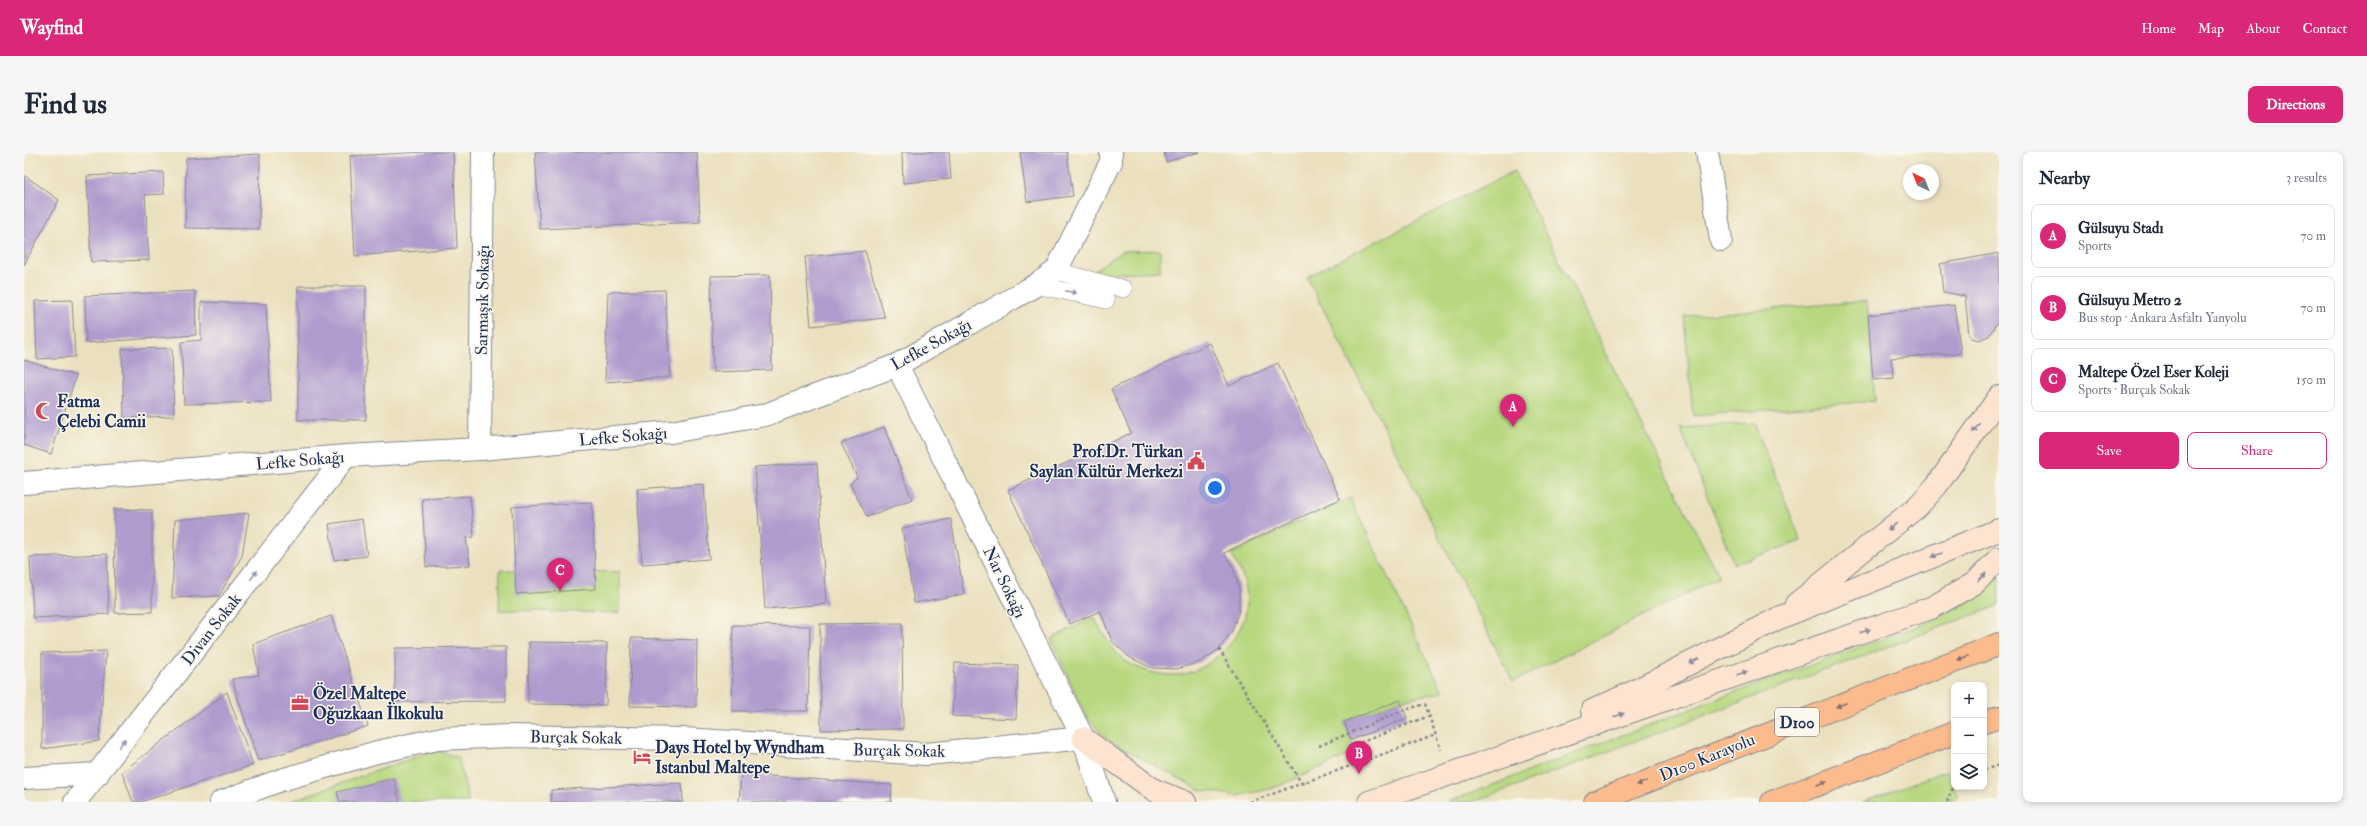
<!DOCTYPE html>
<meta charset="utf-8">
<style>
body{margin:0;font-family:"IM FELL Double Pica",serif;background:#f6f6f7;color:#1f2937}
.controls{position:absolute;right:12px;bottom:12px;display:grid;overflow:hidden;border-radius:8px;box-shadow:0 2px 6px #0003}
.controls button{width:36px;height:36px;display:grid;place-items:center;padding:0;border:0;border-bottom:1px solid #e0e1e3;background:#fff;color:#1f2937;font:20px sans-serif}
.compass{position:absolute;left:1879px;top:12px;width:36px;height:36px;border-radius:50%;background:#fff;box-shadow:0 2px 6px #0003;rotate:317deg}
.you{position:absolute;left:1191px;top:336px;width:14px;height:14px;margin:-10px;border:3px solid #fff;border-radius:50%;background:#1a73e8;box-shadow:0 0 0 6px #1a73e833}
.badge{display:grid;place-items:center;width:26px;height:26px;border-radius:50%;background:#db2777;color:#fff;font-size:13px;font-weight:700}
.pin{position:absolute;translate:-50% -33px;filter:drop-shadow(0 1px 2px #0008)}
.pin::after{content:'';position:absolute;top:21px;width:14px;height:12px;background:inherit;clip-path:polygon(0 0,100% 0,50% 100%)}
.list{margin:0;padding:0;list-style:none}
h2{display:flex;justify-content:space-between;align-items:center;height:52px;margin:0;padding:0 16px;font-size:17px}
h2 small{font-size:13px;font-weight:400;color:#747a83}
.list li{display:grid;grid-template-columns:26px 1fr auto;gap:12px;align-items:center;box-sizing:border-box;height:64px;margin:0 8px 8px;padding:0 8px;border:1px solid #e0e1e3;border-radius:8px}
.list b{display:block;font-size:15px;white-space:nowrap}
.list p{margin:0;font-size:13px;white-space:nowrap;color:#747a83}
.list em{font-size:13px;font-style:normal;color:#747a83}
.actions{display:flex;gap:8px;padding:12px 16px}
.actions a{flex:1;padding:9px 0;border:1px solid #db2777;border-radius:8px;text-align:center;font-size:14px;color:#db2777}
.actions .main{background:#db2777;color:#fff}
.icon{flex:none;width:22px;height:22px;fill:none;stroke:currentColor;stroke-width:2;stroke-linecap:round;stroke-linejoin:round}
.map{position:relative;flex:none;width:1975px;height:650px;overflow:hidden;border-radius:8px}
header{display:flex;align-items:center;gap:24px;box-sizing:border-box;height:56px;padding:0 20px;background:#db2777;color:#fff}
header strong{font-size:19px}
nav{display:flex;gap:22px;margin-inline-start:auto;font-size:14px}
.intro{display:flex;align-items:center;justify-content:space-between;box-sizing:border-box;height:96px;padding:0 24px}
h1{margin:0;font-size:28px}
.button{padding:10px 18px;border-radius:8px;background:#db2777;color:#fff;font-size:14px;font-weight:700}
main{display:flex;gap:24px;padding:0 24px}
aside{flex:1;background:#fff;border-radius:8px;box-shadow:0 2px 6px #0003}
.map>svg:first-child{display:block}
.green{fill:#b8d880;stroke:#6a846f}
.building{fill:#b09bce}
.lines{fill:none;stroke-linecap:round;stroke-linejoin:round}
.service-casing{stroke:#83888e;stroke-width:18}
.minor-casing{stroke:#83888e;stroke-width:24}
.secondary-casing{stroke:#83888e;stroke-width:24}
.trunk-casing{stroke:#83888e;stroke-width:24}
.path{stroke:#83888e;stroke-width:2.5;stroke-dasharray:3 3;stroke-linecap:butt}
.service{stroke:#fff;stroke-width:17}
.minor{stroke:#fff;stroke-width:22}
.secondary{stroke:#fde4d1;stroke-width:22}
.trunk{stroke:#fbbb8c;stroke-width:22}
.oneway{fill:#8d97ae}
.oneway2{fill:#8c8a98}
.oneway3{fill:#806e73}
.labels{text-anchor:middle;stroke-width:3;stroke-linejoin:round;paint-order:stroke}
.shield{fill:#fbf7ec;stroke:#5e6b89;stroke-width:1}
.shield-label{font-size:16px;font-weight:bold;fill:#1b2f5e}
.street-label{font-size:17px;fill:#1b2f5e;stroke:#fbf7ec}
.poi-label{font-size:17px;font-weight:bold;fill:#1b2f5e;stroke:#fbf7ec;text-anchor:start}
</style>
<header>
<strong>Wayfind</strong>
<nav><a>Home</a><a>Map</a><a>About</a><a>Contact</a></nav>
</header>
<div class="intro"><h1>Find us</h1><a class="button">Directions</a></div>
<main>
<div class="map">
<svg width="1975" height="650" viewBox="0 0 1975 650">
<rect width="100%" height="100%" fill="#fbf7ec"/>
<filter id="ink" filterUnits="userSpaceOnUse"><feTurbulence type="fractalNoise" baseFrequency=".025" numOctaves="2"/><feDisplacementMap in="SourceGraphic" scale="8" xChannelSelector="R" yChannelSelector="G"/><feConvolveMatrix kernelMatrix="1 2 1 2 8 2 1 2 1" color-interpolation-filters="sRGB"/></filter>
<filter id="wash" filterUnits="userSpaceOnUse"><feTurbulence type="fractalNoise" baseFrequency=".012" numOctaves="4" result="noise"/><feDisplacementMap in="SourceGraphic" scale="16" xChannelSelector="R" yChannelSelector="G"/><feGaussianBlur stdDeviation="0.9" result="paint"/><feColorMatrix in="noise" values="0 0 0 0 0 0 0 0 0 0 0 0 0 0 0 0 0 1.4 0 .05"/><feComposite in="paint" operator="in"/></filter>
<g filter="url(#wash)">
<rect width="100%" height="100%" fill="#ebe0be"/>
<path class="green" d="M 1490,19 L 1695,425 L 1489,530 L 1283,125 Z
M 1136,98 L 1136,119 L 1093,121 L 1086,126 L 1071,118 L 1098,99 Z
M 1843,149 L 1851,249 L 1669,264 L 1660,164 Z
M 1730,271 L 1777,389 L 1710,412 L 1656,276 Z
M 1326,346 L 1419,540 L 1376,548 L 1320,570 L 1332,600 L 1250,636 L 1214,644 L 1176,638 L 1084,588 L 1063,566 L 1027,487 L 1070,465 C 1079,482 1087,498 1102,509 C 1115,518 1136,524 1152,523 C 1182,522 1217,489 1222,459 C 1226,439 1218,419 1207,402 Z
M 476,418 L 596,420 L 596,461 L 475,458 Z
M 1975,422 L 1975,453 L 1973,454 L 1449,650 L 1424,650 L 1690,548 L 1900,472 L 1951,446 Z
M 411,598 L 434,605 L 445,650 L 264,650 Z
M 1923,618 L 1934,645 L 1924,650 L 1839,650 Z"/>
<g id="blocks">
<path class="building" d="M 402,0 L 429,0 L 433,96 L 331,104 L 326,4 Z
M 511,0 L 673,0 L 676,70 L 516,77 Z
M 878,0 L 925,0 L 927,27 L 879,31 Z
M 996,0 L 1043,0 L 1049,44 L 1003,50 Z
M 1140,0 L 1176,0 L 1142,10 Z
M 236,2 L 235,77 L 161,76 L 162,6 Z
M 139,20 L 140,42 L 121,43 L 125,108 L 67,110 L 63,24 Z
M 0,23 L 35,48 L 0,113 Z
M 841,99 L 861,166 L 787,174 L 781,105 Z
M 1975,101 L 1975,167 L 1965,184 L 1955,188 L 1948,186 L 1945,183 L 1941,144 L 1919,140 L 1916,112 Z
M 746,123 L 748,218 L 689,220 L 687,124 Z
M 274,134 L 342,134 L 342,268 L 274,268 Z
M 641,138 L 646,225 L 581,230 L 584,140 Z
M 171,139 L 172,183 L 62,191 L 61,144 Z
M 48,148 L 51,205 L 13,207 L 11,149 Z
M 177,150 L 242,152 L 247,250 L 160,252 L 157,190 L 177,188 Z
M 1930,153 L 1937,201 L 1867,206 L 1870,226 L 1849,228 L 1844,163 Z
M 1186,191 L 1205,234 L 1254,211 L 1316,347 L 1200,401 L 1209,415 L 1215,436 L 1215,459 L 1208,479 L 1195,497 L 1176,510 L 1153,517 L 1128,516 L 1105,505 L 1088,489 L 1076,459 L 1046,472 L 984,338 L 1107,281 L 1087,237 Z
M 148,196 L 150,264 L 100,266 L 98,197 Z
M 0,208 L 52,224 L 27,302 L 0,293 Z
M 860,275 L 888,347 L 843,365 L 826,332 L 833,325 L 817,291 Z
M 793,311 L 802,452 L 741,457 L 731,315 Z
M 680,332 L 685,407 L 618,412 L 613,337 Z
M 446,344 L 450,385 L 442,386 L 446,413 L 402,415 L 398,347 Z
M 568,350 L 572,437 L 492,442 L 488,355 Z
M 90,357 L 128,358 L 128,460 L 91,461 Z
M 225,361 L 218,404 L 195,444 L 148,446 L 151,368 Z
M 338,367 L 343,404 L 310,408 L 305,372 Z
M 927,367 L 940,442 L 890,451 L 878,376 Z
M 83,402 L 85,462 L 9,466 L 6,405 Z
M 307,464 L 344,574 L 234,609 L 208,527 L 235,523 L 229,492 Z
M 878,471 L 879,577 L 797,578 L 796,472 Z
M 709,473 L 786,474 L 784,559 L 708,559 Z
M 607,486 L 673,488 L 672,555 L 606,554 Z
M 505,490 L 583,491 L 582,553 L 504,552 Z
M 482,495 L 482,549 L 371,550 L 371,496 Z
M 82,499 L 75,589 L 18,597 L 18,501 Z
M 931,511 L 994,513 L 992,567 L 928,564 Z
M 203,540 L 229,613 L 117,650 L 109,650 L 98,620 Z
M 1376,548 L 1383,566 L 1327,588 L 1320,570 Z
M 717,622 L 868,633 L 867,650 L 715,650 Z
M 370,626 L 376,650 L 316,650 L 313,640 Z
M 658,631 L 659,650 L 527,650 L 527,638 Z"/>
</g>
</g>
<g filter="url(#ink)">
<use href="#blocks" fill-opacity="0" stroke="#83888e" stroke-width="1"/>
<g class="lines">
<g class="service-casing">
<path id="service" d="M 1032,119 L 1100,137
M 1012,133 L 1082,148"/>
</g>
<g class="minor-casing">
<path id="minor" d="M 1683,0 L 1697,88
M 873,213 L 1059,586 L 1080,650
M 456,297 L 459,0
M 0,331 L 322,304 L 456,297 L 647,280 L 741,263 L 873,213 L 1012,133 L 1032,119 L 1087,10 L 1087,0
M 0,626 L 74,622
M 51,650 L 322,304
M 197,650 L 257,628 L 353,600 L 414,587 L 485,584 L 660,587 L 903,602 L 1059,586"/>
</g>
<g class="secondary-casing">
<path id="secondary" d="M 1772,452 L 1893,355 L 1913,333 L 1975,245
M 1568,559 L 1607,541 L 1755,466 L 1975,378
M 1059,586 L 1130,638 L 1161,650
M 1345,650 L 1907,456 L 1951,431 L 1975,406"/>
</g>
<g class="trunk-casing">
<path id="trunk" d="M 1960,570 L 1975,565
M 1571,650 L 1975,492
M 1748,650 L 1930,581"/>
</g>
<path class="path" d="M 1195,497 L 1278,632
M 1295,594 L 1380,558 L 1401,552 L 1417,598
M 1325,595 L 1405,564
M 1960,618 L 1975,613
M 1226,650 L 1412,583
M 1923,650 L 1930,633"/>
<use href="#service" class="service"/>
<use href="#minor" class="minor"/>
<use href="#secondary" class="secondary"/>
<use href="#trunk" class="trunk"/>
</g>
<defs><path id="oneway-solid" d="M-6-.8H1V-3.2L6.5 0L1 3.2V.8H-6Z"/></defs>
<g class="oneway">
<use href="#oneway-solid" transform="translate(1047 140) rotate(12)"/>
<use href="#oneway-solid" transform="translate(230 423) rotate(-52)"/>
<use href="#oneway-solid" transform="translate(98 591) rotate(-52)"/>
</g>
<g class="oneway2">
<use href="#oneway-solid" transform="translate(1952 276) rotate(126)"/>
<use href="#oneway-solid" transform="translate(1868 375) rotate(141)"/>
<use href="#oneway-solid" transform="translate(1913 403) rotate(158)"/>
<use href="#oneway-solid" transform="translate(1958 425) rotate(-43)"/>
<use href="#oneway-solid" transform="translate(1841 479) rotate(-19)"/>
<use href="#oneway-solid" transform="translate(1670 509) rotate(153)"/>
<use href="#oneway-solid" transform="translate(1718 521) rotate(-19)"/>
<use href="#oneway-solid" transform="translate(1595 563) rotate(-19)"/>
</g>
<g class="oneway3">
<use href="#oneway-solid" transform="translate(1939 506) rotate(159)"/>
<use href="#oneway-solid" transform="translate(1817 553) rotate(159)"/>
<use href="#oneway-solid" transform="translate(1618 631) rotate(158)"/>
<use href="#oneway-solid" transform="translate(1798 631) rotate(-21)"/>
</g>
</g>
<defs>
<g id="mosque-bare" transform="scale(1.38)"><path d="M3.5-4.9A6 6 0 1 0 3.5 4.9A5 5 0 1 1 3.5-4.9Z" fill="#d1495b" stroke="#fbf7ec" stroke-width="2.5" paint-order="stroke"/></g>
<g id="civic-bare" transform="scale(1.38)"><path d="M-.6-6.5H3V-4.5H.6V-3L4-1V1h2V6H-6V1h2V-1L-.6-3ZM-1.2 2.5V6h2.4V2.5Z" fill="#d1495b" stroke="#fbf7ec" stroke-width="2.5" paint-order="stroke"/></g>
<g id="office-bare" transform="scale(1.38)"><path d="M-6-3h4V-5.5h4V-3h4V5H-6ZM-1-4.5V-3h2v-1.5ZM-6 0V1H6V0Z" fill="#d1495b" stroke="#fbf7ec" stroke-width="2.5" paint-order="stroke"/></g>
<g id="hotel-bare" transform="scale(1.38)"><path d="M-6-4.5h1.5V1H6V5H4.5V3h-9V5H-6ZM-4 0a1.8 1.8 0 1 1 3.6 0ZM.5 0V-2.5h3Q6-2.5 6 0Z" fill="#d1495b" stroke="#fbf7ec" stroke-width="2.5" paint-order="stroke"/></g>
</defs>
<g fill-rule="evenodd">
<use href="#mosque-bare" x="20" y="259"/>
<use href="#civic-bare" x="1172" y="309"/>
<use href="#office-bare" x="276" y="551"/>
<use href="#hotel-bare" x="618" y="605"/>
</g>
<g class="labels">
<rect class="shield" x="1751" y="556" width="44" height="28" rx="3"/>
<g class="shield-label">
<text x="1773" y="576">D100</text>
</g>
<g class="street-label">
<text transform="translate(458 148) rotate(-89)" y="6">Sarmaşık Sokağı</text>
<text transform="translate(907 192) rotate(-29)" y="6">Lefke Sokağı</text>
<text transform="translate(599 284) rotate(-5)" y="6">Lefke Sokağı</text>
<text transform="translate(276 308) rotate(-5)" y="6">Lefke Sokağı</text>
<text transform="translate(981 430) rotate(64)" y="6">Nar Sokağı</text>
<text transform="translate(187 477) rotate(-52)" y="6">Divan Sokak</text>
<text transform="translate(552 585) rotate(1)" y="6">Burçak Sokak</text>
<text transform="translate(875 598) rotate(1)" y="6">Burçak Sokak</text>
<text transform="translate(1683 605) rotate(-22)" y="6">D100 Karayolu</text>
</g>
<g class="poi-label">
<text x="33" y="255">Fatma<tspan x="33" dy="20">Çelebi Camii</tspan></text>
<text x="1159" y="305" text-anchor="end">Prof.Dr. Türkan<tspan x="1159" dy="20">Saylan Kültür Merkezi</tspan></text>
<text x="289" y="547">Özel Maltepe<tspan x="289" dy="20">Oğuzkaan İlkokulu</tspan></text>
<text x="631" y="601">Days Hotel by Wyndham<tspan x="631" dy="20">Istanbul Maltepe</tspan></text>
</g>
</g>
</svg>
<div class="controls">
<button>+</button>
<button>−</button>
<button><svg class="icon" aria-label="layers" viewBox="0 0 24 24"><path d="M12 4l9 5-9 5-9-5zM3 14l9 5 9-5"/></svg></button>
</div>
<svg class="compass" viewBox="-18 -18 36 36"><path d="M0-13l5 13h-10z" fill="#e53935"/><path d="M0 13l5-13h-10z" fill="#747a83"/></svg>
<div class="you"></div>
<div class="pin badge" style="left:1489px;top:275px">A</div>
<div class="pin badge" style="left:1335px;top:622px">B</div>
<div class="pin badge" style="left:536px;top:439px">C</div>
</div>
<aside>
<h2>Nearby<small>3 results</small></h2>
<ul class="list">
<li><span class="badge">A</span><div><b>Gülsuyu Stadı</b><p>Sports</p></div><em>70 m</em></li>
<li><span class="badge">B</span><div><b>Gülsuyu Metro 2</b><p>Bus stop · Ankara Asfaltı Yanyolu</p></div><em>70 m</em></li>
<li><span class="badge">C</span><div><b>Maltepe Özel Eser Koleji</b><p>Sports · Burçak Sokak</p></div><em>150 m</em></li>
</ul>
<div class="actions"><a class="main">Save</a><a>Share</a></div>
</aside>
</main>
